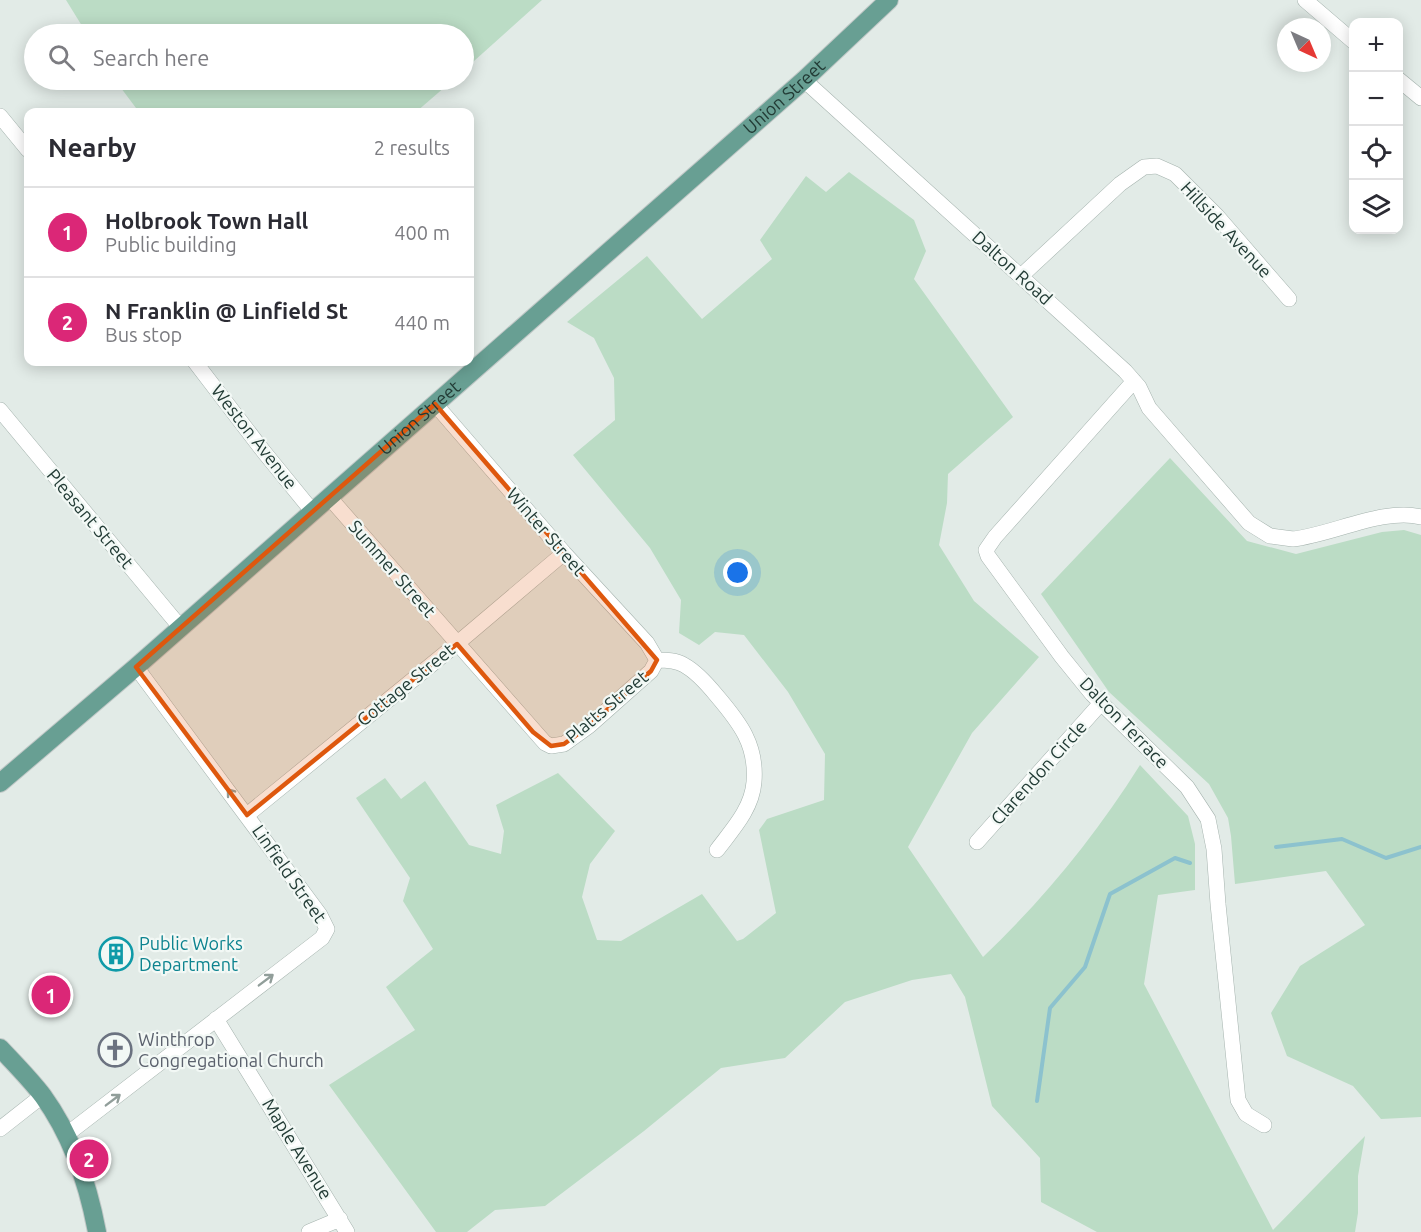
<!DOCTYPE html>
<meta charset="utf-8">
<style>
body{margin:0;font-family:Ubuntu,sans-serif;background:#f7f7f7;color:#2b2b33}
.controls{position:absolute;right:18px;top:18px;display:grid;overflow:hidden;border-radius:12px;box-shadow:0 3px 15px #0003}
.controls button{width:54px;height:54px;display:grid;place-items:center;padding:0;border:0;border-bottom:2px solid #e1e1e2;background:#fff;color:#2b2b33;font:30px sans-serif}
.compass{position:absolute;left:1277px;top:18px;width:54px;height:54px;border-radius:50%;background:#fff;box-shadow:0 3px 15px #0003;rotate:136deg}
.you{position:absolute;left:738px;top:573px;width:21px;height:21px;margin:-15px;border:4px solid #fff;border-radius:50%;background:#1a73e8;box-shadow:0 0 0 9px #1a73e833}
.badge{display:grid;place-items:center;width:39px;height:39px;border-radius:50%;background:#db2777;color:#fff;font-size:20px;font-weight:700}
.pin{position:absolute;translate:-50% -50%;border:3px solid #fff;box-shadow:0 2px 6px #0006}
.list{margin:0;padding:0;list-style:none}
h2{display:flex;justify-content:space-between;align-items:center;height:78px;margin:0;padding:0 24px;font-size:26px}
h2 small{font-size:20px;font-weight:400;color:#7c7c81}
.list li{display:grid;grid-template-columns:39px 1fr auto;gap:18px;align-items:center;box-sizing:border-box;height:90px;padding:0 24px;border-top:2px solid #e1e1e2}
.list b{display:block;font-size:22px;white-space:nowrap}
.list p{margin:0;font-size:20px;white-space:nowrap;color:#7c7c81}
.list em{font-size:20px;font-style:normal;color:#7c7c81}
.icon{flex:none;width:33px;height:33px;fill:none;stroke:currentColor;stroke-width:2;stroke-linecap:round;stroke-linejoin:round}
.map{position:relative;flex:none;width:1421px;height:1232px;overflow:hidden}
.search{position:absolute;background:#fff;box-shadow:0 3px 15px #0003;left:24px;top:24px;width:450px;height:66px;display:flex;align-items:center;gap:15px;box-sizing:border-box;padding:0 21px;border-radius:33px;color:#7c7c81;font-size:22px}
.panel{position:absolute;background:#fff;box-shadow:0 3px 15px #0003;left:24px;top:108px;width:450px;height:258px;border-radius:12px}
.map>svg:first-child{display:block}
.green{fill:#bbdcc5}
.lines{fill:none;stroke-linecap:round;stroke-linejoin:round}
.stream{stroke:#8cc2ce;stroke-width:4}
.minor-casing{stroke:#a5b3ae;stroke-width:16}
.major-casing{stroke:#c1c8c7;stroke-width:20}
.minor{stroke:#fff;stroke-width:15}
.major{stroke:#689f93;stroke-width:18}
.oneway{stroke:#919e9a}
.marked{fill:#de580e;fill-opacity:0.2;stroke:#de580e;stroke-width:4.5;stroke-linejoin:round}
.labels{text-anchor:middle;stroke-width:4.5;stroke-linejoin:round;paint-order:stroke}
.street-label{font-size:18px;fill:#233c36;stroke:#f2f8f5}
.culture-label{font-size:18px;fill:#0d838f;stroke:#f2f8f5;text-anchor:start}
.worship-label{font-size:18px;fill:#5b616d;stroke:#f2f8f5;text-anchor:start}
</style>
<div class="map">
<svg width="1421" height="1232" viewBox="0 0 1421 1232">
<rect width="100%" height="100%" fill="#e2ebe7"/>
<path class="green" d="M 66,0 L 542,0 L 464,70 L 464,34 L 87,34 Z
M 115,80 L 453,80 L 416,112 L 139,112 Z
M 849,172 L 914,220 L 926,251 L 914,279 L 1013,417 L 948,474 L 947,503 L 939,545 L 974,601 L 1039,657 L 972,733 L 908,847 L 983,957 C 1043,900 1096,835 1140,765 L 1188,816 L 1195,844 L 1195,890 L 1158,895 L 1144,984 L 1273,1230 L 1365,1136 L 1358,1176 L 1358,1213 L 1355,1232 L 1097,1232 L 1041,1202 L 1040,1158 L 992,1106 L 965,997 L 951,974 L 912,980 L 845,1002 L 785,1058 L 721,1068 L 644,1131 L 545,1206 L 495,1210 L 467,1232 L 436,1232 L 329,1085 L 415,1030 L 386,987 L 433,949 L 403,901 L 410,878 L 356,798 L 385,778 L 401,799 L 425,781 L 469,845 L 501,854 L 504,831 L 496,805 L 558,773 L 615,831 L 590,864 L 582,897 L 597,940 L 621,941 L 702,894 L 737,941 L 743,939 L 776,913 L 759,830 L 767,819 L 824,800 L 825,754 L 788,692 L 744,635 L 715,632 L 699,645 L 679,633 L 681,600 L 650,548 L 573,455 L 615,420 L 614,378 L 594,338 L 567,322 L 647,256 L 702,319 L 772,259 L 760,240 L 806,176 L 826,192 Z
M 1170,458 L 1247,541 L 1296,554 L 1382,532 L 1404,530 L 1421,535 L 1421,1117 L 1381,1119 L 1353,1086 L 1287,1056 L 1271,1013 L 1300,966 L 1365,925 L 1326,871 L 1235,884 L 1231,836 L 1228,818 L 1209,784 L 1109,692 L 1041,594 Z"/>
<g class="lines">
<path class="stream" d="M 1276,847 L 1342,839 L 1386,858 L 1421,847
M 1037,1101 L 1050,1008 L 1085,967 L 1110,894 L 1175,858 L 1190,863"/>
<g class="minor-casing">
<path id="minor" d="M 1305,0 L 1354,42
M 1398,79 L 1421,98
M 804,80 L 1125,371 L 1139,387 L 1149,408 L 1249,523 L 1270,536 L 1293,539 C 1331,535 1385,507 1421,517
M 0,116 L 28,150
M 1021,276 L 1120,184 L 1144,167 L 1157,166 L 1175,174 L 1217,216 L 1289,299
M 195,362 L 264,452 L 313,512
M 1134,381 L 995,537 L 986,550 L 988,556 L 1062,657 L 1092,694 L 1187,787 L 1208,819 L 1214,849 L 1218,904 L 1238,1100 L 1246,1114 L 1264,1125
M 435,404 L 564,553 L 647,643 L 657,660
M 0,410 L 181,628
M 329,497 L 545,743 L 551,746 L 564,744 L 589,726 L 651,671 L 657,660
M 657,660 C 666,660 676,660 684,665 C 697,672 708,685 717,696 C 740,723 757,745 754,782 C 752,809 732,830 717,850
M 247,815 L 453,647 L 564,553
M 977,842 L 1101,703
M 216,1019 L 347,1232
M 0,1129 L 42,1096
M 66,1135 L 322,938 L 327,929 L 320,915 L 136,667
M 309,1232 L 340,1219"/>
</g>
<g class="major-casing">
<g id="major">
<path id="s1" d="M 0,783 L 136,667 L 804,80 L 889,0"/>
<path d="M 0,1048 C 15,1064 30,1079 43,1096 C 72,1136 88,1184 97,1232"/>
</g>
</g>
<use href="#minor" class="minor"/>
<use href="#major" class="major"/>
</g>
<defs><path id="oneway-shaft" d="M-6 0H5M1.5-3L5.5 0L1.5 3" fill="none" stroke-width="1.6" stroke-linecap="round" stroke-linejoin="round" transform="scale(1.5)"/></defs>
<g class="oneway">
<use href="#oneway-shaft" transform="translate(233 796) rotate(-128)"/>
<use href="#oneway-shaft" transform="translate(266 980) rotate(-37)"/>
<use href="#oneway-shaft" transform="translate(113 1100) rotate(-37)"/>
</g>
<path class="marked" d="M 435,404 L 657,660 L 651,671 L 589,726 L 564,744 L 551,746 L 533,732 L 457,644 L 247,815 L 136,667 Z"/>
<defs>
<g id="building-ring" transform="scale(1.725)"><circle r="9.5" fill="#f2f8f5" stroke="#0f9aa8" stroke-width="1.5"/><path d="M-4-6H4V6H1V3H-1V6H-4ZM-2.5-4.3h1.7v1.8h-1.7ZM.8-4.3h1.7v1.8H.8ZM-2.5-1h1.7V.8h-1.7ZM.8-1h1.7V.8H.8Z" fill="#0f9aa8"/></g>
<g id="church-ring" transform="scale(1.725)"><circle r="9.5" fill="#f2f8f5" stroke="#6b7280" stroke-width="1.5"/><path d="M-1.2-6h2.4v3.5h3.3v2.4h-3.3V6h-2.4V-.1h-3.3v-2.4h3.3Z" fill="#6b7280"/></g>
</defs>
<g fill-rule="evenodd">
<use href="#building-ring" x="116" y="954"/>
<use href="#church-ring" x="115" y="1050"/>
</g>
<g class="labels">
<g class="street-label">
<text dy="6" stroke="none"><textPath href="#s1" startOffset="1042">Union Street</textPath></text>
<text transform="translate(1226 230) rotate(47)" y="6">Hillside Avenue</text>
<text transform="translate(1012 268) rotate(42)" y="6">Dalton Road</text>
<text dy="6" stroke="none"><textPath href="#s1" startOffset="556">Union Street</textPath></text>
<text transform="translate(254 437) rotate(52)" y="6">Weston Avenue</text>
<text transform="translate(90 519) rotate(50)" y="6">Pleasant Street</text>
<text transform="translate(546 532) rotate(49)" y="6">Winter Street</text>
<text transform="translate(392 569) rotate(49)" y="6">Summer Street</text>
<text transform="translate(406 685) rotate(-39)" y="6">Cottage Street</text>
<text transform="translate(607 707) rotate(-40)" y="6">Platts Street</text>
<text transform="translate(1124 723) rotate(46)" y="6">Dalton Terrace</text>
<text transform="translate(1039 773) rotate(-48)" y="6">Clarendon Circle</text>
<text transform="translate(289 874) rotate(55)" y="6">Linfield Street</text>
<text transform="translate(297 1149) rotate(58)" y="6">Maple Avenue</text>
</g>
<g class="culture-label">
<text x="139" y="950">Public Works<tspan x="139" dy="21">Department</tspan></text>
</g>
<g class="worship-label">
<text x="138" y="1046">Winthrop<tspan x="138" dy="21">Congregational Church</tspan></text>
</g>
</g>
</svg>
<div class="controls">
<button>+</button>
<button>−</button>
<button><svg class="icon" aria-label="locate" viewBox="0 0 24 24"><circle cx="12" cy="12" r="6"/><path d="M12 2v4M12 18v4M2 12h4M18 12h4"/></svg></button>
<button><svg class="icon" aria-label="layers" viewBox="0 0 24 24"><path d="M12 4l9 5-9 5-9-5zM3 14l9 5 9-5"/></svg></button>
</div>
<svg class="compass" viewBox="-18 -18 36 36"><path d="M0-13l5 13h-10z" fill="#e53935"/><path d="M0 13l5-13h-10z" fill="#7c7c81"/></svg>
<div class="you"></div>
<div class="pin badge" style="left:51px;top:995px">1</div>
<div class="pin badge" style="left:89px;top:1159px">2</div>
<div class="search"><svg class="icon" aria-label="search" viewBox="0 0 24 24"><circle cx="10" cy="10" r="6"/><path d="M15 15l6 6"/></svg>Search here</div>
<section class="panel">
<h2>Nearby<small>2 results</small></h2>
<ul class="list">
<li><span class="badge">1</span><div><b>Holbrook Town Hall</b><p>Public building</p></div><em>400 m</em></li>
<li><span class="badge">2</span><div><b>N Franklin @ Linfield St</b><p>Bus stop</p></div><em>440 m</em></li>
</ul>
</section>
</div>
